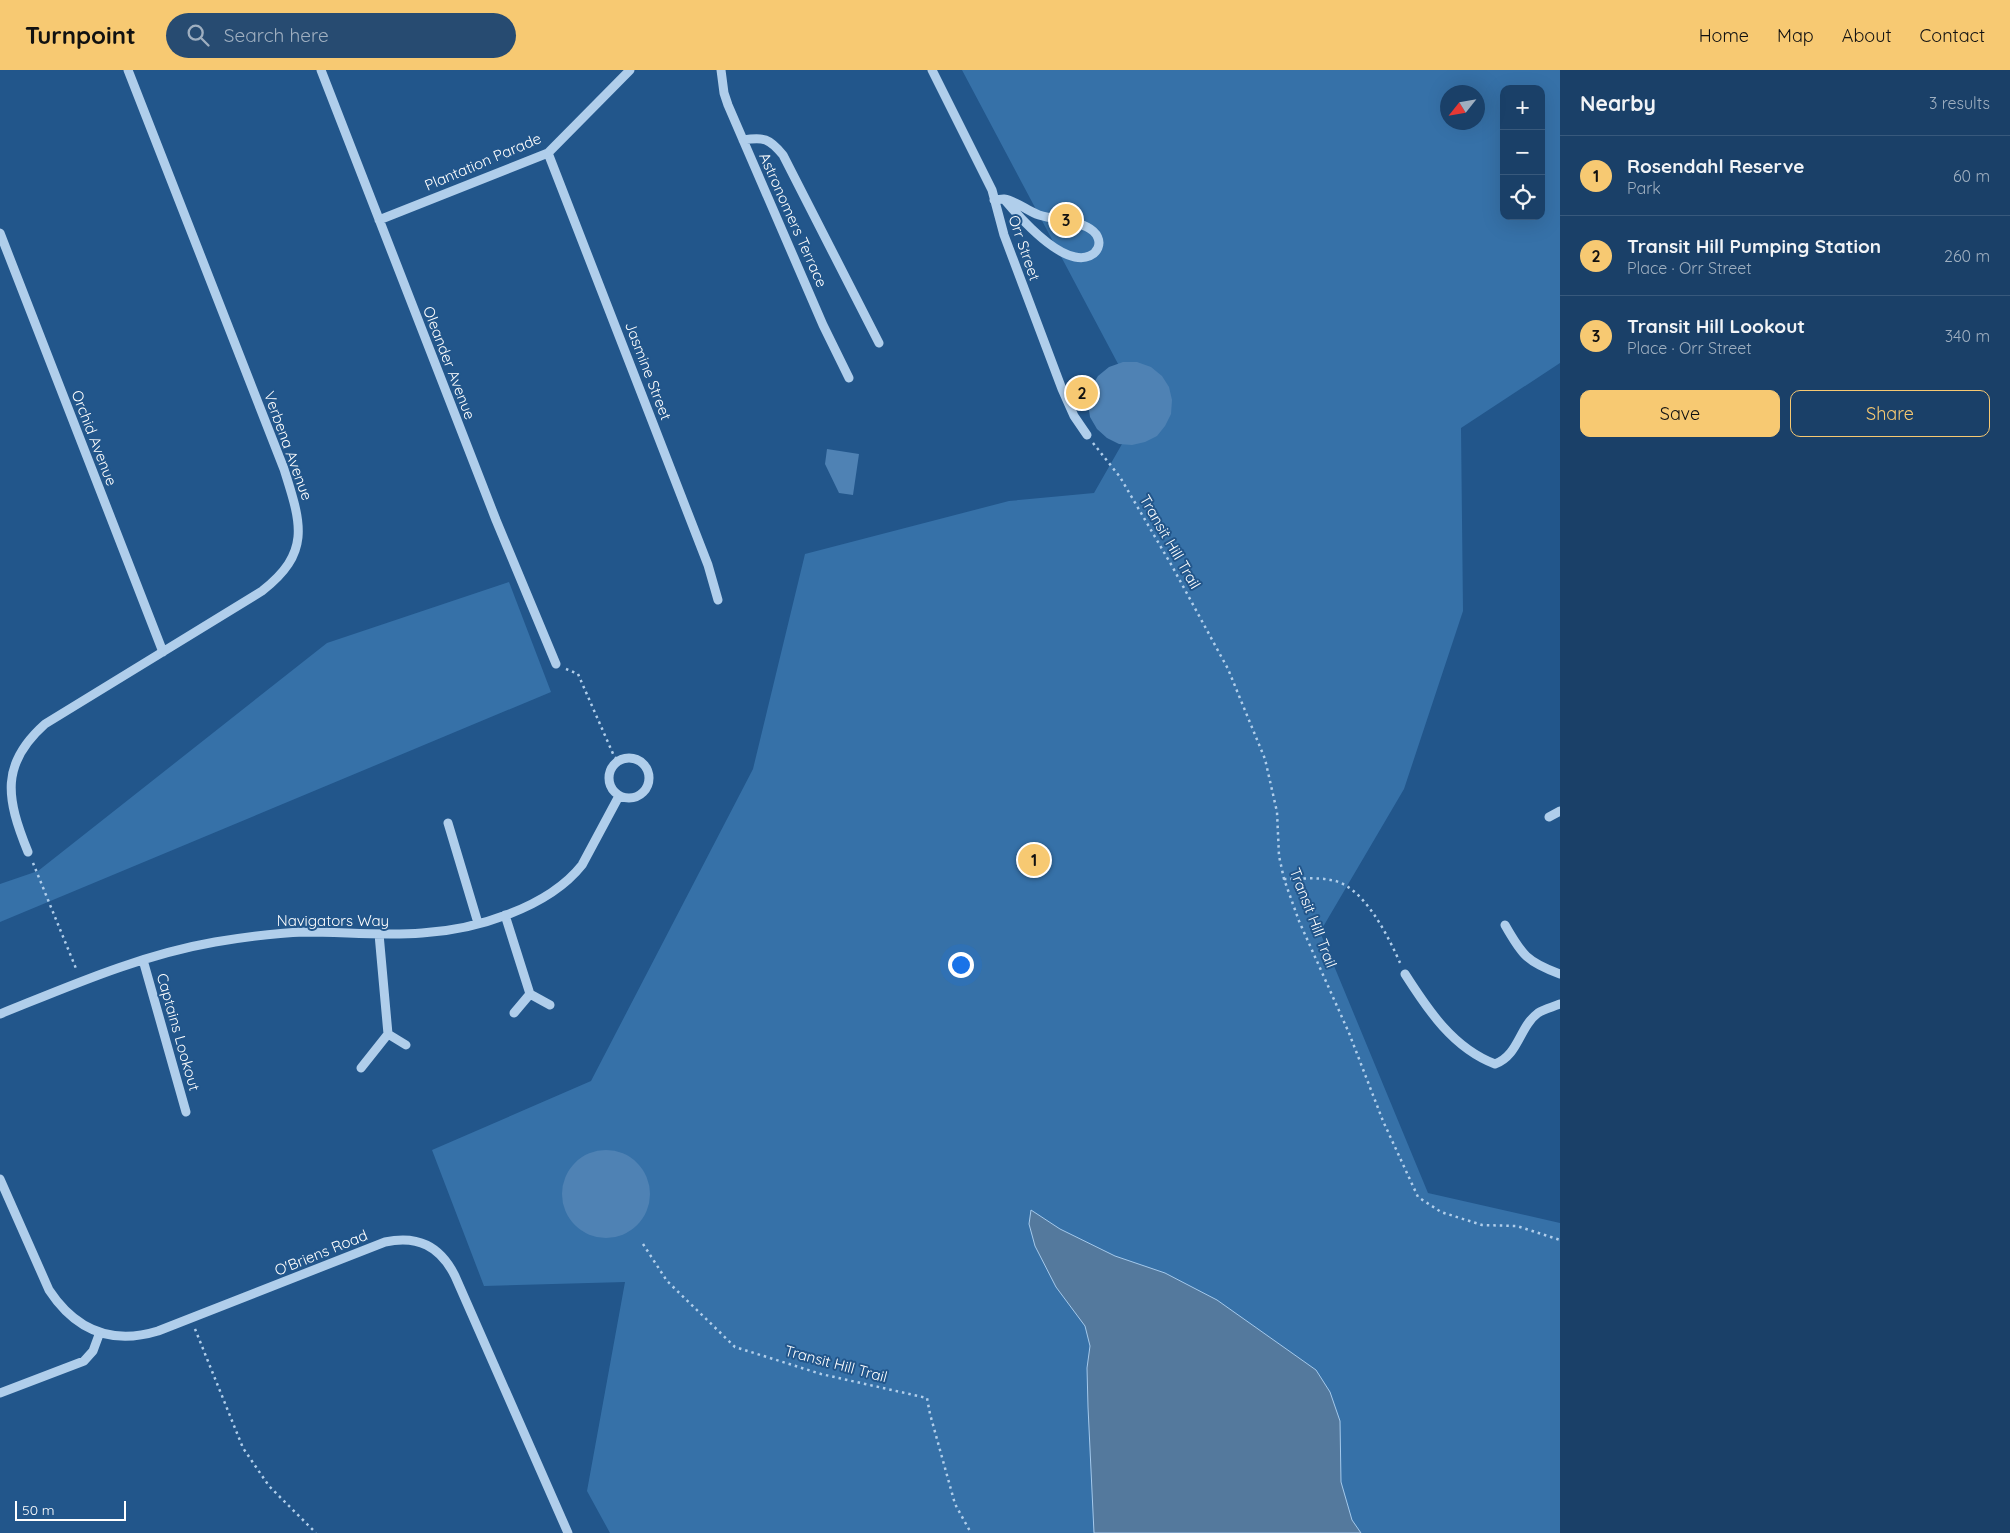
<!DOCTYPE html>
<meta charset="utf-8">
<style>
body{margin:0;font-family:Quicksand,sans-serif;background:#274b71;color:#f1f3f6}
.controls{position:absolute;right:15px;top:15px;display:grid;overflow:hidden;border-radius:10px;box-shadow:0 5px 20px #0002}
.controls button{width:45px;height:45px;display:grid;place-items:center;padding:0;border:0;border-bottom:1px solid #38597c;background:#1a4068;color:#f1f3f6;font:25px sans-serif}
.compass{position:absolute;left:1440px;top:15px;width:45px;height:45px;border-radius:50%;background:#1a4068;box-shadow:0 5px 20px #0002;rotate:239deg}
.scale{position:absolute;left:15px;bottom:12px;width:111px;box-sizing:border-box;padding-left:5px;border:2px solid #fff;border-top:0;font-size:14px;line-height:18px;white-space:nowrap;color:#fff;-webkit-text-stroke:4px #22568b;paint-order:stroke}
.you{position:absolute;left:960px;top:894px;width:18px;height:18px;margin:-12px;border:4px solid #fff;border-radius:50%;background:#1a73e8;box-shadow:0 0 0 8px #1a73e833}
.badge{display:grid;place-items:center;width:32px;height:32px;border-radius:50%;background:#f7c972;color:#111;font-size:16px;font-weight:700}
.pin{position:absolute;translate:-50% -50%;border:2px solid #fff;box-shadow:0 1px 5px #0006}
.list{margin:0;padding:0;list-style:none}
h2{display:flex;justify-content:space-between;align-items:center;height:65px;margin:0;padding:0 20px;font-size:21px}
h2 small{font-size:16px;font-weight:400;color:#9fafc0}
.list li{display:grid;grid-template-columns:32px 1fr auto;gap:15px;align-items:center;box-sizing:border-box;height:80px;padding:0 20px;border-top:1px solid #38597c}
.list b{display:block;font-size:19px;white-space:nowrap}
.list p{margin:0;font-size:16px;white-space:nowrap;color:#9fafc0}
.list em{font-size:16px;font-style:normal;color:#9fafc0}
.actions{display:flex;gap:10px;padding:15px 20px}
.actions a{flex:1;padding:11px 0;border:1px solid #f7c972;border-radius:10px;text-align:center;font-size:18px;color:#f7c972}
.actions .main{background:#f7c972;color:#111}
.icon{flex:none;width:28px;height:28px;fill:none;stroke:currentColor;stroke-width:2;stroke-linecap:round;stroke-linejoin:round}
.map{position:relative;flex:none;width:1560px;height:1463px;overflow:hidden}
header{display:flex;align-items:center;gap:30px;box-sizing:border-box;height:70px;padding:0 25px;background:#f7c972;color:#111}
header strong{font-size:24px}
nav{display:flex;gap:28px;margin-inline-start:auto;font-size:18px}
.search{width:350px;height:45px;background:#274b71;display:flex;align-items:center;gap:12px;box-sizing:border-box;padding:0 18px;border-radius:28px;color:#9fafc0;font-size:19px}
main{display:flex}
aside{flex:1;background:#1a4068}
.map>svg:first-child{display:block}
.green{fill:#3671a8;fill-rule:evenodd}
.water{fill:#54799d;stroke:#a4c9ec}
.building{fill:#4f82b4}
.lines{fill:none;stroke-linecap:round;stroke-linejoin:round}
.path{stroke:#b0ceeb;stroke-width:2.5;stroke-dasharray:2.5 4;stroke-linecap:butt}
.minor{stroke:#b0ceeb;stroke-width:9}
.labels{text-anchor:middle;stroke-width:4;stroke-linejoin:round;paint-order:stroke}
.street-label{font-size:15px;fill:#fff;stroke:#22568b}
</style>
<header>
<strong>Turnpoint</strong>
<div class="search"><svg class="icon" aria-label="search" viewBox="0 0 24 24"><circle cx="10" cy="10" r="6"/><path d="M15 15l6 6"/></svg>Search here</div>
<nav><a>Home</a><a>Map</a><a>About</a><a>Contact</a></nav>
</header>
<main>
<div class="map">
<svg width="1560" height="1463" viewBox="0 0 1560 1463">
<rect width="100%" height="100%" fill="#22568b"/>
<path class="green" d="M 962,0 L 1560,0 L 1560,293 L 1461,358 L 1463,541 L 1404,719 L 1320,862 L 1428,1123 L 1560,1153 L 1560,1463 L 610,1463 L 587,1421 L 625,1212 L 484,1216 L 432,1080 L 591,1011 L 753,699 L 805,484 L 1009,431 L 1094,423 L 1142,339 ZM 1504,19 L 1541,19 L 1541,146 L 1504,146 ZM 1448,22 L 1478,22 L 1478,52 L 1448,52 Z
M 509,512 L 551,622 L 0,852 L 0,814 L 38,801 L 327,573 Z"/>
<path class="water" d="M 1031,1140 L 1060,1159 L 1115,1186 L 1165,1203 L 1217,1230 L 1316,1300 L 1330,1322 L 1340,1351 L 1341,1412 L 1352,1450 L 1361,1463 L 1094,1463 L 1088,1337 L 1087,1298 L 1090,1276 L 1085,1256 L 1056,1217 L 1035,1176 L 1029,1154 Z"/>
<path class="building" d="M 1123,292 L 1137,292 L 1151,297 L 1162,306 L 1169,317 L 1172,330 L 1171,344 L 1165,356 L 1157,366 L 1145,372 L 1132,375 L 1119,374 L 1107,368 L 1097,359 L 1090,347 L 1087,327 L 1080,330 L 1075,319 L 1095,311 L 1098,306 L 1109,297 Z
M 827,379 L 859,384 L 853,425 L 839,423 L 825,394 Z
M562 1124a44 44 0 1 1 88 0a44 44 0 1 1-88 0Z"/>
<g class="lines">
<path class="path" d="M 1093,373 L 1120,407 L 1172,496 L 1228,599 L 1265,689 L 1277,742 L 1279,786 L 1284,809 L 1299,851 L 1349,963 L 1383,1051 L 1418,1127 L 1441,1142 L 1482,1155 L 1517,1156 L 1560,1170
M 566,599 L 578,604 L 614,686 L 618,690
M 33,793 L 77,901
M 1284,809 C 1299,809 1316,807 1331,810 C 1364,815 1389,868 1401,895
M 643,1174 L 667,1211 L 735,1277 L 821,1304 L 927,1328 L 930,1344 L 955,1434 L 971,1463
M 195,1259 L 243,1378 L 269,1416 L 316,1463"/>
<path class="minor" d="M 321,0 L 496,450 L 556,594
M 721,0 L 724,23 L 728,35 L 823,255 L 849,308
M 932,0 L 992,120 L 1004,165 L 1062,319 L 1074,346 L 1087,365
M 743,70 C 764,67 769,68 783,85 L 879,273
M 548,83 L 708,495 L 718,530
M 994,130 L 1004,129 C 1020,148 1050,182 1075,187 C 1098,192 1109,168 1087,157 C 1073,150 1054,150 1039,145 C 1027,141 1017,131 1004,129
M 379,150 L 548,83 L 630,0
M 0,163 L 163,582
M609 708a20 20 0 1 1 40 0a20 20 0 1 1-40 0Z
M 1549,747 L 1560,741
M 448,753 L 478,853
M 28,782 C 6,728 0,694 45,654 L 262,521 C 312,482 301,453 284,399 L 128,0
M 505,845 L 530,924
M 1505,855 C 1522,885 1527,892 1560,904
M 379,864 L 388,964
M 143,890 L 186,1042
M 1405,904 C 1428,940 1453,978 1495,994 C 1519,985 1519,957 1538,943 C 1544,939 1553,937 1560,934
M 514,943 L 530,924 L 550,935
M 0,944 C 70,916 140,885 215,872 C 244,867 275,863 305,862 C 344,862 383,866 422,863 C 475,860 548,838 582,795 L 619,726
M 361,998 L 388,964 L 406,975
M 0,1109 L 49,1220 C 76,1261 112,1275 158,1261 L 385,1172 C 418,1165 440,1176 455,1206 L 568,1463
M 0,1323 L 84,1291 L 93,1281 L 100,1262"/>
</g>
<g class="labels">
<g class="street-label">
<text transform="translate(483 92) rotate(-23)" y="5">Plantation Parade</text>
<text transform="translate(793 150) rotate(66)" y="5">Astronomers Terrace</text>
<text transform="translate(1024 178) rotate(71)" y="5">Orr Street</text>
<text transform="translate(449 293) rotate(69)" y="5">Oleander Avenue</text>
<text transform="translate(648 301) rotate(69)" y="5">Jasmine Street</text>
<text transform="translate(94 368) rotate(69)" y="5">Orchid Avenue</text>
<text transform="translate(288 376) rotate(70)" y="5">Verbena Avenue</text>
<text transform="translate(1170 472) rotate(60)" y="5">Transit Hill Trail</text>
<text transform="translate(1313 848) rotate(69)" y="5">Transit Hill Trail</text>
<text x="333" y="856">Navigators Way</text>
<text transform="translate(178 962) rotate(74)" y="5">Captains Lookout</text>
<text transform="translate(321 1183) rotate(-22)" y="5">O'Briens Road</text>
<text transform="translate(836 1294) rotate(15)" y="5">Transit Hill Trail</text>
</g>
</g>
</svg>
<div class="controls">
<button>+</button>
<button>−</button>
<button><svg class="icon" aria-label="locate" viewBox="0 0 24 24"><circle cx="12" cy="12" r="6"/><path d="M12 2v4M12 18v4M2 12h4M18 12h4"/></svg></button>
</div>
<svg class="compass" viewBox="-18 -18 36 36"><path d="M0-13l5 13h-10z" fill="#e53935"/><path d="M0 13l5-13h-10z" fill="#9fafc0"/></svg>
<div class="scale">50 m</div>
<div class="you"></div>
<div class="pin badge" style="left:1034px;top:790px">1</div>
<div class="pin badge" style="left:1082px;top:323px">2</div>
<div class="pin badge" style="left:1066px;top:150px">3</div>
</div>
<aside>
<h2>Nearby<small>3 results</small></h2>
<ul class="list">
<li><span class="badge">1</span><div><b>Rosendahl Reserve</b><p>Park</p></div><em>60 m</em></li>
<li><span class="badge">2</span><div><b>Transit Hill Pumping Station</b><p>Place · Orr Street</p></div><em>260 m</em></li>
<li><span class="badge">3</span><div><b>Transit Hill Lookout</b><p>Place · Orr Street</p></div><em>340 m</em></li>
</ul>
<div class="actions"><a class="main">Save</a><a>Share</a></div>
</aside>
</main>
